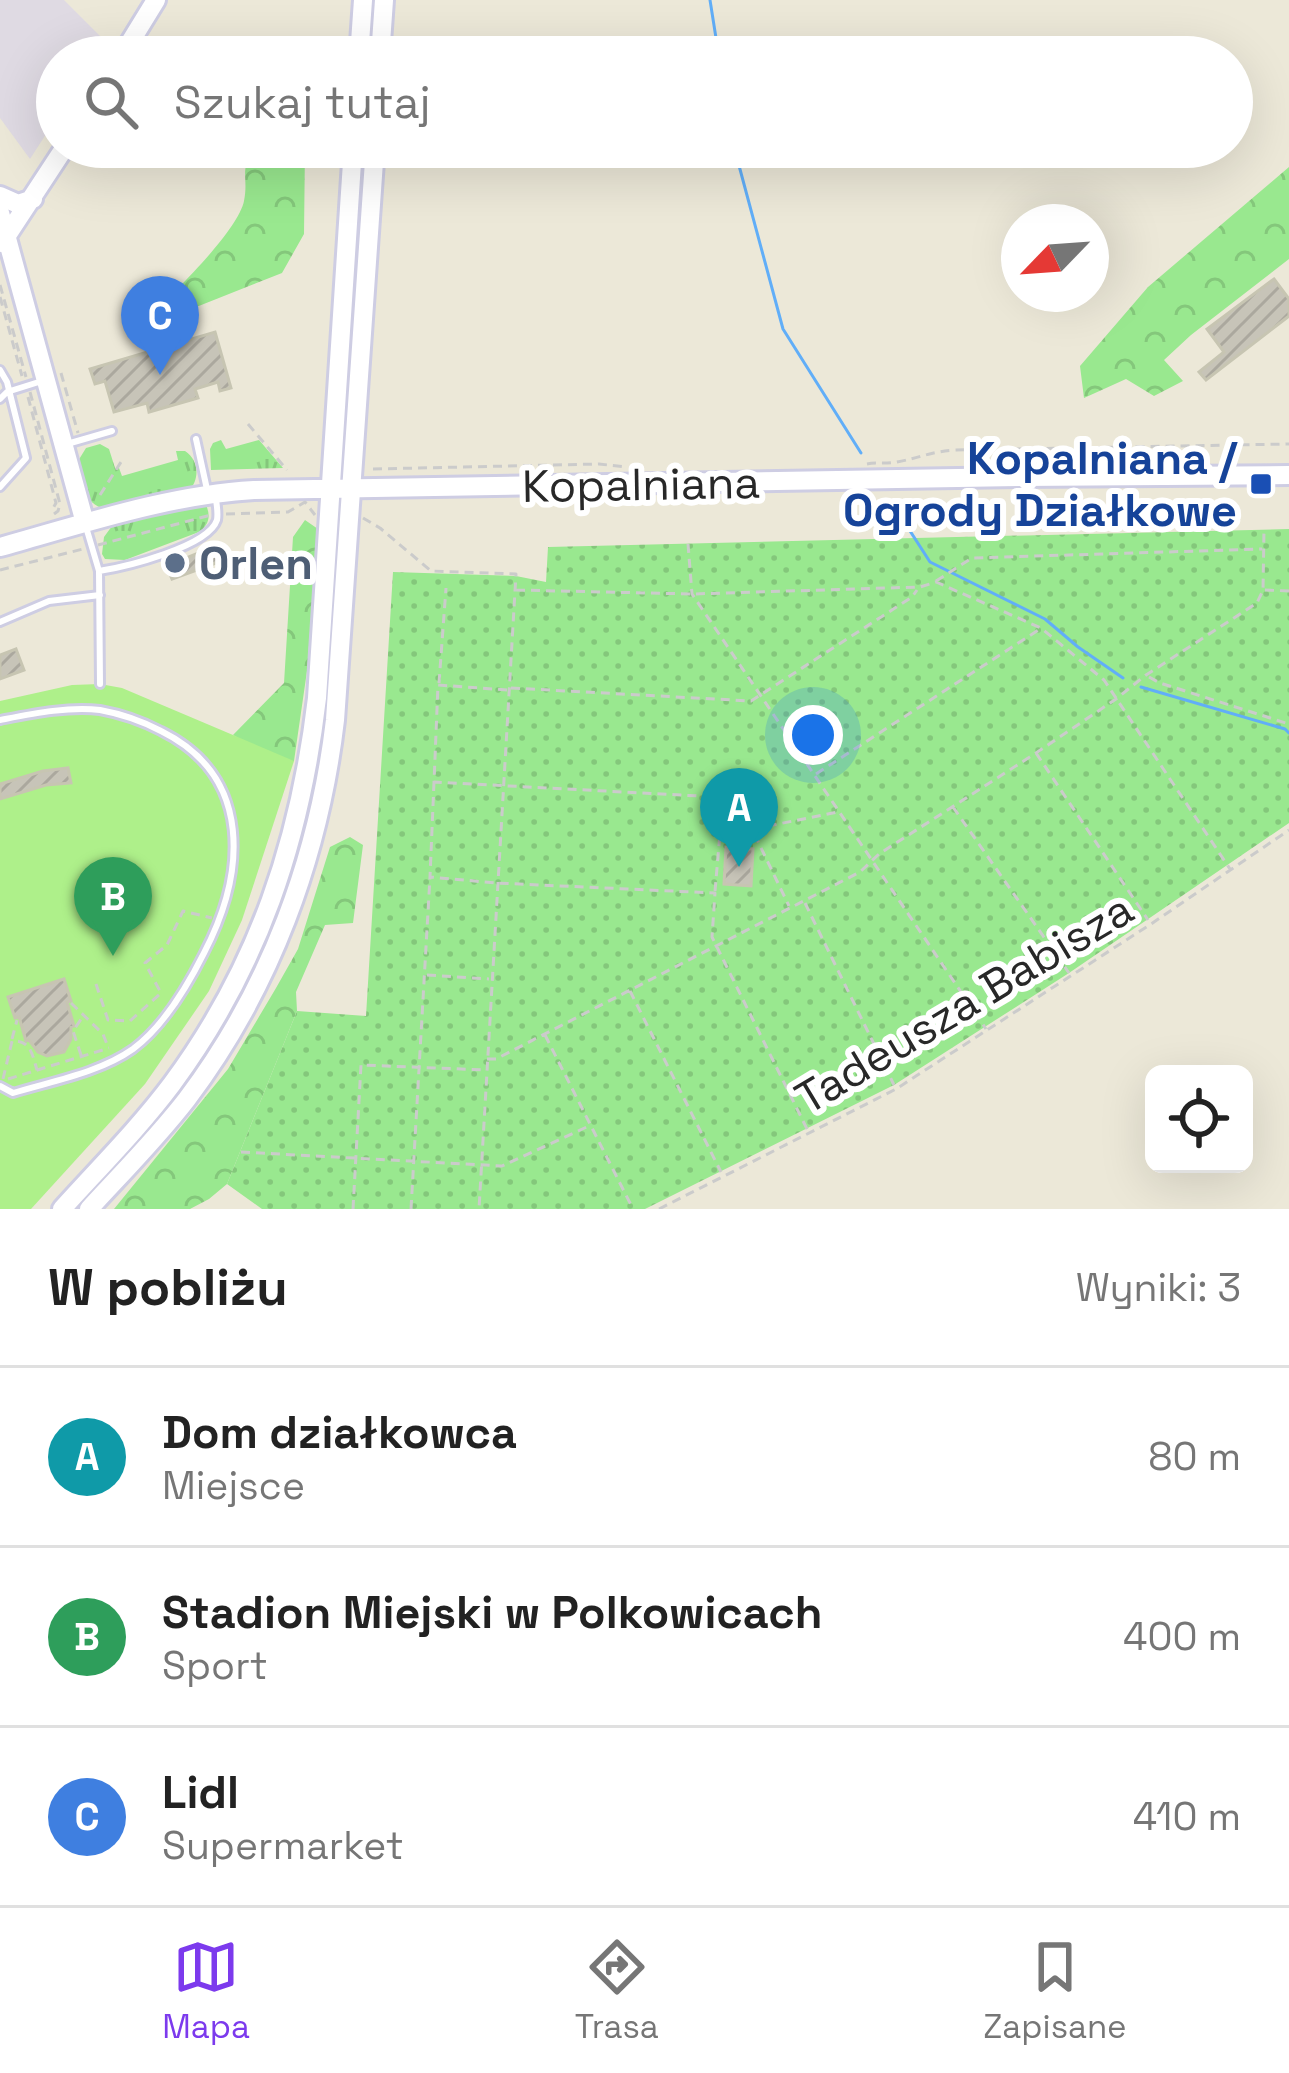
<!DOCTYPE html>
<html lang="pl">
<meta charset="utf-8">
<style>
body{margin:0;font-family:"Space Grotesk",sans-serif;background:#f2f2f2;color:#222}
.controls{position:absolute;right:36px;bottom:36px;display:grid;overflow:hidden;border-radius:18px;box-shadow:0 12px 48px #0002}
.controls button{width:108px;height:108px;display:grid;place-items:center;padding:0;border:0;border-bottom:3px solid #e0e0e0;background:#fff;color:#222;font:60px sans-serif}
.compass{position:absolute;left:1001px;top:204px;width:108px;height:108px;border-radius:50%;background:#fff;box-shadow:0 12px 48px #0002;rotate:245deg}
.you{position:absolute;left:813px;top:735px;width:42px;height:42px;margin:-30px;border:9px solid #fff;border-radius:50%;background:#1a73e8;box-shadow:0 0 0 18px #1a73e833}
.badge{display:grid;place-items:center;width:78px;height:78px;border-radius:50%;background:#7c3aed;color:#fff;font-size:39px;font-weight:700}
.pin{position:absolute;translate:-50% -99px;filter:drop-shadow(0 3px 6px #0008)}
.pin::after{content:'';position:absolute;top:63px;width:42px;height:36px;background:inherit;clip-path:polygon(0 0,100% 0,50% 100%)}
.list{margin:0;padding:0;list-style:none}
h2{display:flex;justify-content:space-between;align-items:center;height:156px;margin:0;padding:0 48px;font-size:51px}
h2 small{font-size:39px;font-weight:400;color:#767676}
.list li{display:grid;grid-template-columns:78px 1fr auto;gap:36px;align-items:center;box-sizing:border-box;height:180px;padding:0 48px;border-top:3px solid #e0e0e0}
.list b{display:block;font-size:45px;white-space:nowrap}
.list p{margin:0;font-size:39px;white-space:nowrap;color:#767676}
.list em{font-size:39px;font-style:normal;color:#767676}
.icon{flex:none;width:66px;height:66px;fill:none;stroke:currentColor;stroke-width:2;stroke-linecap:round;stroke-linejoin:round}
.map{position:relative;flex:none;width:1289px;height:1209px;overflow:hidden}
.search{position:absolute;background:#fff;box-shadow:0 12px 48px #0002;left:36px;right:36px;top:36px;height:132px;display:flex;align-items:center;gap:30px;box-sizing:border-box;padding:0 42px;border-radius:66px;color:#767676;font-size:45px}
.sheet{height:696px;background:#fff}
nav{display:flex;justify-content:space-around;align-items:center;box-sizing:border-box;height:168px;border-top:3px solid #e0e0e0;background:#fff;font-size:33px;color:#767676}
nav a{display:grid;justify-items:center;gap:6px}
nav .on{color:#7c3aed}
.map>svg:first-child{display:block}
.industrial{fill:#dfdae3}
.grass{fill:url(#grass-tufts)}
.forest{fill:url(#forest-crowns)}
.park{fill:url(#park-dots)}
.pitch{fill:#aef08a}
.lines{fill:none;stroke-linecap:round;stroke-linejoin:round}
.stream{stroke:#61aef8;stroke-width:3}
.building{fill:url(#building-hatch);stroke:#c7c5b2;stroke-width:3}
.lane-casing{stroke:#cecde3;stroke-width:12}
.secondary-casing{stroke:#cecde3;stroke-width:24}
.path{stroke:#cbcbcb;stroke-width:3;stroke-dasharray:9 6;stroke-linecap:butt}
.lane{stroke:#fff;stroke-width:6}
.secondary{stroke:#fff;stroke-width:18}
.transit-dot{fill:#1a4fb4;stroke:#fff;stroke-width:4.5}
.service-dot{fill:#5c6f8a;stroke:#fff;stroke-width:4.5}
.labels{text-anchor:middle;stroke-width:12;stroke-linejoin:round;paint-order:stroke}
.transit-label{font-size:45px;font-weight:bold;fill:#164399;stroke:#fff;text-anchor:end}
.street-label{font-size:45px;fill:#282828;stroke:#fff}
.service-label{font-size:45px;font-weight:bold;fill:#4e5e75;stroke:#fff;text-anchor:start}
</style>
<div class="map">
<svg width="1289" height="1209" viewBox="0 0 1289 1209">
<defs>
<pattern id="grass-tufts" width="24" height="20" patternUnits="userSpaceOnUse" patternTransform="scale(3)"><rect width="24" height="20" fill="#99e88f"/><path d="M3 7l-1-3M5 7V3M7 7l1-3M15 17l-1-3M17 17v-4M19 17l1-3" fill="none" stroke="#84c77b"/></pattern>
<pattern id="forest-crowns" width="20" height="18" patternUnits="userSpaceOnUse" patternTransform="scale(3)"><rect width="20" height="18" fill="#99e88f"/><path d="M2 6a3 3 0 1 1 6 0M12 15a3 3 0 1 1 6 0" fill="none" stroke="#84c77b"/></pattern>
<pattern id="park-dots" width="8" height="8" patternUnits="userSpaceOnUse" patternTransform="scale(3)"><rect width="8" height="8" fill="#99e88f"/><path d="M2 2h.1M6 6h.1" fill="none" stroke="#84c77b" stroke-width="1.8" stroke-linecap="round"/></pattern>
<pattern id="building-hatch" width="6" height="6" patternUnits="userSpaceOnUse" patternTransform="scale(3)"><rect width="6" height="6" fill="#c7c4b8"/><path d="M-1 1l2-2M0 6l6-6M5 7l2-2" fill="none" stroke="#aba89e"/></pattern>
</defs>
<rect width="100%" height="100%" fill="#ece8d8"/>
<path class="industrial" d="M 0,0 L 64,0 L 105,41 L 95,57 L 57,57 L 57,117 L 30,159 L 0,118 Z"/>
<path class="grass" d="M 221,440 L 226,449 L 259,440 L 283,468 L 211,470 L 210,449 L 213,443 Z
M 100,444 L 109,449 L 115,468 L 119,468 L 122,476 L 178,460 L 176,451 L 185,451 C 199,460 200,479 189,491 L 110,510 C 84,507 82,484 78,461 L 86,448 Z
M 202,504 L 206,505 C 211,516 209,525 199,532 L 125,560 L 105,559 L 102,554 L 104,537 L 112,526 Z"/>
<path class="forest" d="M 256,147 L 305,147 L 304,234 L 282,273 L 156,323 L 152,312 C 175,293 238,230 244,201 C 249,176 238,170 256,147 Z
M 1289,167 L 1289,259 L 1191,335 L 1164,360 L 1183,381 L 1154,396 L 1126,379 L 1084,398 L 1080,366 L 1148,287 Z
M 305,520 L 318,529 L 307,671 L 294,761 L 282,764 L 233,735 L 284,683 L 293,537 Z
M 350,837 L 363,845 L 353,923 L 325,925 L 296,992 L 297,1011 L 227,1184 L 209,1199 L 190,1209 L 114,1209 L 228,1069 L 276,988 L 298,949 L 330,847 Z"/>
<path class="park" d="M 1289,529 L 1289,823 L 1069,973 L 894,1085 L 645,1209 L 262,1209 L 227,1184 L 297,1011 L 366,1016 L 393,572 L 516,576 L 546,582 L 548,547 Z"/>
<path class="pitch" d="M 100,684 L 122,688 L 294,761 L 242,920 L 209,991 L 145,1084 L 31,1209 L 0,1209 L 0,701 L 72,685 Z"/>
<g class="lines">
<path class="stream" d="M 710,0 L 719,57
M 734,147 L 783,329 L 861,453
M 894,506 L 930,562 L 1045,619 L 1078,647 L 1123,678
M 1141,687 L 1285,729 L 1289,733"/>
</g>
<path class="building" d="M 1274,279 L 1289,299 L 1289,316 L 1206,380 L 1199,372 L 1224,352 L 1207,329 Z
M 215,332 L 231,388 L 220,391 L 218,382 L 195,389 L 198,398 L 149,412 L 147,403 L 114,412 L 105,381 L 95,384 L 90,369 Z
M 218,545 L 224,560 L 172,579 L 165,562 L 182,555 L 184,559 Z
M 16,649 L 24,670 L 0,679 L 0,655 Z
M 68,768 L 71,783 L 46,785 L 0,799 L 0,784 L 43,771 Z
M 726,847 L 753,849 L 751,886 L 724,884 Z
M 64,979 L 71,1001 L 67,1002 L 74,1026 L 71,1027 L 71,1039 L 64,1052 L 47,1056 L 38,1052 L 29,1040 L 26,1041 L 19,1017 L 15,1018 L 8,997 Z"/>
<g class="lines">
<g class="lane-casing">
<path id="lane" d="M 0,370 L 7,382 L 26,458 L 0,487
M 0,399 L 7,392 L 42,381
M 196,439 L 208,494
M 67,444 L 112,431
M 86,527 L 99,571 L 100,684
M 99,571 C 125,567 208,547 217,520 C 218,514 217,506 216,500
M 0,622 L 49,601 L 100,595
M 0,720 C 31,714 69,706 100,710 C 122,714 142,721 161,731 C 254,777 245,874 204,953 C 187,987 164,1026 133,1049 C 99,1073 52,1081 13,1093 L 0,1086"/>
</g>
<g class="secondary-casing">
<path id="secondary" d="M 121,57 L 156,0
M 359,57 L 363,0
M 380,57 L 384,0
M 0,196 L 18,204 L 33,199
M 0,213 L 85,523
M 2,243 L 65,147
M 0,547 C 83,524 168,495 254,490 L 1019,477 L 1289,475
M 62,1209 C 99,1168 139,1128 172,1084 C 259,966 300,841 317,698 L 353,147
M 89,1209 C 122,1173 157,1138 187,1099 C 270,989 319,857 335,720 L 375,147"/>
</g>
<path class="path" d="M 0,285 L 26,377
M 0,297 L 22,376
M 61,373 L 78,433
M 30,392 L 60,504 L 58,511 L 54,514
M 28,397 L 56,503 L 51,512
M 248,424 L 287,470
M 867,464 C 877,462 887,464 897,462 C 919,458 933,451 956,450 L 1289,444
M 373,469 L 599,464 L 626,467
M 100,495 L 121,462
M 226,514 L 288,512 L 305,502 L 315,515
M 363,518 L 380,528 L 431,571 L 516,574 L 479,1209
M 688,544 L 692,594 L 986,1029
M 98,545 L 211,515
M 0,570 L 83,549
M 936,581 L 972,558 L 1262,549
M 516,590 L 692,594 L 920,587 L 936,582 L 1041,628 L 1104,680 L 1230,869
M 1265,590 L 1289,591
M 1149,677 L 1160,683 L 1289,724
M 439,683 L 446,588
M 511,688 L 751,701 L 912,597 L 917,590
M 507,690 L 438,685 L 434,782 L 737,798 L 789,906
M 1036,753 L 1148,920
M 816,774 L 1040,629
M 434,782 L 430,877 L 496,883 L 715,893 L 712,937 L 808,1131
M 953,807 L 1069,973
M 753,829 L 838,812
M 715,891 L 723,799
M 805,903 L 894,1085
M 427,975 L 489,979
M 96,984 L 108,1020 L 130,1021 L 161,993 L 145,963 L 167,945 L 183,911 L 212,918
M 630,991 L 721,1172
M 71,1003 L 103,1034 L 108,1047
M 545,1035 L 633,1209
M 12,1039 L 17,1020
M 81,1055 L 73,1031 L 84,1015
M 487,1059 L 496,1059 L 860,872 L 879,854 L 1036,753 L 1116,699 L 1146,675 L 1257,603 L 1263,590 L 1264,530
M 3,1079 L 12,1041 C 31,1040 32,1054 37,1070
M 8,1079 L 109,1048
M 241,1152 L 502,1166 L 591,1125
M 353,1209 L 361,1065 L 485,1070
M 411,1209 L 430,877
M 659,1209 L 896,1089 L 1151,924 L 1289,830"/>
<use href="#lane" class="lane"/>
<use href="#secondary" class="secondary"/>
</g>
<rect class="transit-dot" x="1249" y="472" width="24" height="24" rx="6"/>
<circle class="service-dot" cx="175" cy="563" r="12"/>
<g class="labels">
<g class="transit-label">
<text x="1237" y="474">Kopalniana /<tspan x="1237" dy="52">Ogrody Działkowe</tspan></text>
</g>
<g class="street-label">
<text transform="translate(641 484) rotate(-1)" y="16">Kopalniana</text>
<text transform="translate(964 1003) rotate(-31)" y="16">Tadeusza Babisza</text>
</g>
<g class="service-label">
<text x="199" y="579">Orlen</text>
</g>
</g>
</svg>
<div class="controls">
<button><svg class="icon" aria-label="locate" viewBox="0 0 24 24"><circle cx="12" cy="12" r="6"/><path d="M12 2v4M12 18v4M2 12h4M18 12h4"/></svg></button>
</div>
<svg class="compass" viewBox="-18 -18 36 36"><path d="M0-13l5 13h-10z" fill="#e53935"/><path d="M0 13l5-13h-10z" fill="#767676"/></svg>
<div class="you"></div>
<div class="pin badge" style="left:739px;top:867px;background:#0f9aa8">A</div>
<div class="pin badge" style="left:113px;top:956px;background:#2e9e5b">B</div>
<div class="pin badge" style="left:160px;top:375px;background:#3f7fe0">C</div>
<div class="search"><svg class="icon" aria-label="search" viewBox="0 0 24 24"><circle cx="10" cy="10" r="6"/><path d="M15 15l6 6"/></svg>Szukaj tutaj</div>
</div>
<section class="sheet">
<h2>W pobliżu<small>Wyniki: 3</small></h2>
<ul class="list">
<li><span class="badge" style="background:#0f9aa8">A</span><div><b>Dom działkowca</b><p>Miejsce</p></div><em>80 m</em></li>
<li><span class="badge" style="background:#2e9e5b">B</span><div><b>Stadion Miejski w Polkowicach</b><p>Sport</p></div><em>400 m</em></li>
<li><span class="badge" style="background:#3f7fe0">C</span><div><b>Lidl</b><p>Supermarket</p></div><em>410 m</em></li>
</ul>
</section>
<nav>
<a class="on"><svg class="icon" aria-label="map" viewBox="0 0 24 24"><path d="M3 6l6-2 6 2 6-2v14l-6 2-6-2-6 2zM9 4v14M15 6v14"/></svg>Mapa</a>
<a><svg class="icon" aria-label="directions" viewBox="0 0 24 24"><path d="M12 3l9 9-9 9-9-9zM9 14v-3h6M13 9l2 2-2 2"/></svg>Trasa</a>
<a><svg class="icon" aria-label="saved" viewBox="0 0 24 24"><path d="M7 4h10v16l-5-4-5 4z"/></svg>Zapisane</a>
</nav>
